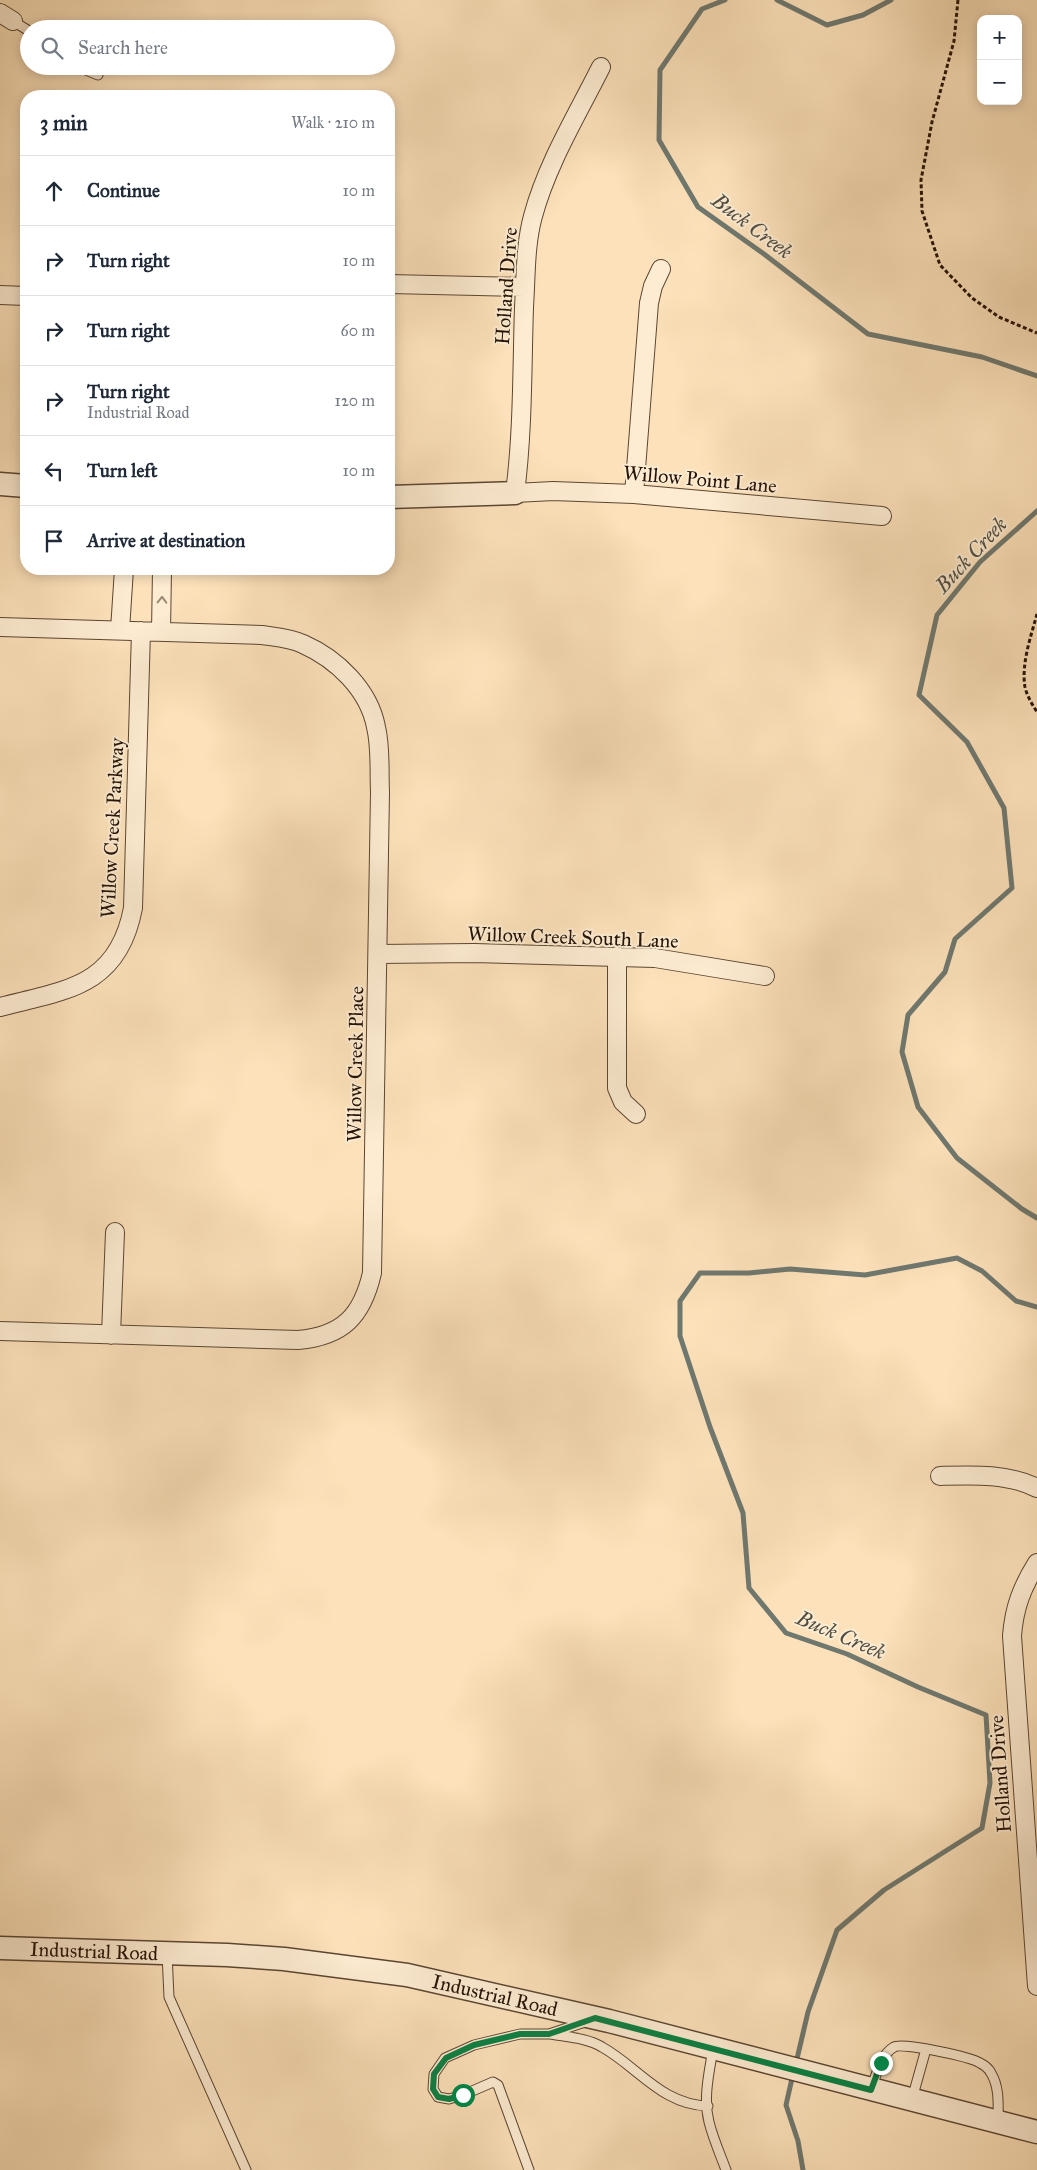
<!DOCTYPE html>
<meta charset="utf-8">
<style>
body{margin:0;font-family:"IM FELL Great Primer",serif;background:#f6f6f7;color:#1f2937}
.controls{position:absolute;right:15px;top:15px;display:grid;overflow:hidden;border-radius:10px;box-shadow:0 2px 12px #0003}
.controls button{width:45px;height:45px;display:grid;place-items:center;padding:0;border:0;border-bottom:1px solid #e0e1e3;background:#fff;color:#1f2937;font:25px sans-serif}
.stop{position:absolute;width:15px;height:15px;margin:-11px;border:4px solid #0b8043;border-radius:50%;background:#fff}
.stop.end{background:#0b8043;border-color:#fff;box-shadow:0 1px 5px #0008}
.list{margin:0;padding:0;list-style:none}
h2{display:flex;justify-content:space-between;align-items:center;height:65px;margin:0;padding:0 20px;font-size:21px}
h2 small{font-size:16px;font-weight:400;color:#747a83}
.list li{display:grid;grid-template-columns:32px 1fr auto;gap:15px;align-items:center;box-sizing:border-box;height:70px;padding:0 20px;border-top:1px solid #e0e1e3}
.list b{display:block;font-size:19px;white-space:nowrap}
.list p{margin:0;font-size:16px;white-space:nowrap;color:#747a83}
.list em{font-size:16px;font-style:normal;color:#747a83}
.icon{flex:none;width:28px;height:28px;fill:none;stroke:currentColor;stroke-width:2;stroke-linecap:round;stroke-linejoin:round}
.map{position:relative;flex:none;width:1037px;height:2170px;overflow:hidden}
.search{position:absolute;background:#fff;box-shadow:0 2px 12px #0003;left:20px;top:20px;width:375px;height:55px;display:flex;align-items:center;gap:12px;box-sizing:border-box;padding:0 18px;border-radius:28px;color:#747a83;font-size:19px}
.panel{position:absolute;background:#fff;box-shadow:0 2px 12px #0003;left:20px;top:90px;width:375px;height:485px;border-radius:20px}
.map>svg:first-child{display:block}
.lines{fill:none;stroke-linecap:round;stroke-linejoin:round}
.stream{stroke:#6f786f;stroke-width:5}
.service-casing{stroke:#5b4633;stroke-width:11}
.minor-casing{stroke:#5b4633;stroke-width:20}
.tertiary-casing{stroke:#5b4633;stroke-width:25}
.path{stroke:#251206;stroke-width:3;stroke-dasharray:4 2.5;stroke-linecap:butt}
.service{stroke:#fdecd2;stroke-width:9}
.minor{stroke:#fdecd2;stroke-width:18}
.tertiary{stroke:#fdecd2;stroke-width:22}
.oneway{stroke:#9c8a76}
.route{stroke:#0b8043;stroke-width:6}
.labels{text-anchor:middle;stroke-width:4;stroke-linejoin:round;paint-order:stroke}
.street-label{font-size:20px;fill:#251206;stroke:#fdecd2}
.water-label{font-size:21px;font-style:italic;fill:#504e43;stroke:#fdecd2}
</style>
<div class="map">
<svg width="1037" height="2170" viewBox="0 0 1037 2170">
<rect width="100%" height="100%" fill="#fce1ba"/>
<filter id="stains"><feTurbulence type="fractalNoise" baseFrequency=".004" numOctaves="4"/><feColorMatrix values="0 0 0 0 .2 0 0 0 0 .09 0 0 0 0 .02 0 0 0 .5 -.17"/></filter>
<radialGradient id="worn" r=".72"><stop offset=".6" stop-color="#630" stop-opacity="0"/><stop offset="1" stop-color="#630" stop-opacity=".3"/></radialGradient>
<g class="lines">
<path class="stream" d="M 725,0 L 702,9 L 660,70 L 659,140 L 698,207 L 764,254 L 868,334 L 982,357 L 1037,376
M 777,0 L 827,25 L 863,15 L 891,0
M 1037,511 L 980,562 L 937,615 L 919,695 L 967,742 L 1004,808 L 1012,888 L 955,939 L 945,972 L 908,1015 L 902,1052 L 918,1107 L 957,1158 L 1022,1209 L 1037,1218
M 796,2063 L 808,2012 L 837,1930 L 884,1890 L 982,1828 L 990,1783 L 986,1715 L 918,1687 L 847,1654 L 786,1633 L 749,1588 L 743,1513 L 710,1427 L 680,1336 L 680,1301 L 700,1273 L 749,1273 L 790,1269 L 865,1275 L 957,1258 L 982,1271 L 1016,1301 L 1037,1307
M 793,2074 L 786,2105 L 798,2141 L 803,2170"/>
<g class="service-casing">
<path id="service" d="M 13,21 L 29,31
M 76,66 L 98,75
M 167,1954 L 169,1997 L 246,2170
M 550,2034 C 567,2037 588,2038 602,2047 C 638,2067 662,2105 708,2106
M 713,2049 C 709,2073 703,2098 709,2122 C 713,2138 720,2154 726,2170
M 871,2090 C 876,2076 880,2055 894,2047 C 902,2042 971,2057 980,2063 C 984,2065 989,2069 991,2073 C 1000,2088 998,2106 998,2122
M 912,2099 L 926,2049
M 529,2170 L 498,2085 L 493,2082 L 463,2095 L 449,2099 L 438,2097 L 433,2089 L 434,2074 L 445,2058 L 474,2045 L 520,2034 L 549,2034 L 588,2021"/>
</g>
<g class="minor-casing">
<path id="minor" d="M 0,13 L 13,21
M 601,67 C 577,115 547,164 533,216 C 525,245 526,277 524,307 C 522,369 523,431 515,493 L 553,491 L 634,494 L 882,516
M 389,284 L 525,287
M 0,295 L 26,296
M 634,494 L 649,303 L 653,286 L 661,269
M 0,627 L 262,635 C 275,637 291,638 303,644 C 337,659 369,690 376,727 C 381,748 379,771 380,792 L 372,1273 C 362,1316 343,1336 298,1340 L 0,1331
M 120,630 L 124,569
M 161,632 L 162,569
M 378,954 L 474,953 L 655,958 L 765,976
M 617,956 L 617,1088 L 623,1102 L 636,1114
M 0,1007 C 66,990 118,987 133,908 L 141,631
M 111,1335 L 115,1232
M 940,1476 C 971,1475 1008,1473 1037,1488
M 1037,1563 C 1022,1587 1014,1608 1012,1636 L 1037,1986"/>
</g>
<g class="tertiary-casing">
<path id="tertiary" d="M 0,484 L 26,486
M 389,497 L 515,493
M 0,1948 L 227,1955 L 284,1959 L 407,1975 L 609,2021 L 1037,2132"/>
</g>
<path class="path" d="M 958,0 L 954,41 L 932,122 L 921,180 L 922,211 L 940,265 L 972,298 L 999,317 L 1037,333
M 1037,614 C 1031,636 1021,664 1025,687 C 1027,696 1032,704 1037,712"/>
<use href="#service" class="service"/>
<use href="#minor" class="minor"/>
<use href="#tertiary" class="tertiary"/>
</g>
<defs><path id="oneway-chevron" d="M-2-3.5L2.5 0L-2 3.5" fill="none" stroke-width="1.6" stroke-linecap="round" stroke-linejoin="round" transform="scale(1.25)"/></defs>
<use class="oneway" href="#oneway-chevron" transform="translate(162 600) rotate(-89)"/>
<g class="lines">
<path class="route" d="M 463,2095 L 449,2099 L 438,2097 L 433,2089 L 434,2074 L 446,2058 L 474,2045 L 520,2034 L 549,2034 L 595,2018 L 871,2090 L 881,2063"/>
</g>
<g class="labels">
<g class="street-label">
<text transform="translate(506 286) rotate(-86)" y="7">Holland Drive</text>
<text transform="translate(700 479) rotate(5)" y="7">Willow Point Lane</text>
<text transform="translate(112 828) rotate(-87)" y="7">Willow Creek Parkway</text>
<text transform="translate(573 937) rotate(2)" y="7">Willow Creek South Lane</text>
<text transform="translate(355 1064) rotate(-89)" y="7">Willow Creek Place</text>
<text transform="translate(1000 1774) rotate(-94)" y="7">Holland Drive</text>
<text transform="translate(94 1951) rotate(2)" y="7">Industrial Road</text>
<text transform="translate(495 1995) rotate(13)" y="7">Industrial Road</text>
</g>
<g class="water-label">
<text transform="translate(752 226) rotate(37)" y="7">Buck Creek</text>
<text transform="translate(971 555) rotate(-47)" y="7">Buck Creek</text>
<text transform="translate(841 1635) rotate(23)" y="7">Buck Creek</text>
</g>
</g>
<rect width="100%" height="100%" filter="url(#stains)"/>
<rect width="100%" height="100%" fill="url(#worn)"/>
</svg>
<div class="controls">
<button>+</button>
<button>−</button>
</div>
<div class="stop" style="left:463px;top:2095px"></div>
<div class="stop end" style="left:881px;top:2063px"></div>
<div class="search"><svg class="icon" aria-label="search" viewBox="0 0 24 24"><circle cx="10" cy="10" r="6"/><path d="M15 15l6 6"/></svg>Search here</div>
<section class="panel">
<h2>3 min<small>Walk · 210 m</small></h2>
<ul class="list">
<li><svg class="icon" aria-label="ahead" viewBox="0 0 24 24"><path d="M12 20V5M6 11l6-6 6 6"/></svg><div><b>Continue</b></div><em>10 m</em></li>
<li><svg class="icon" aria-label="right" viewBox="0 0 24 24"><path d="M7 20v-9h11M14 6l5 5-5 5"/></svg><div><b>Turn right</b></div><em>10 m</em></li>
<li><svg class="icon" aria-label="right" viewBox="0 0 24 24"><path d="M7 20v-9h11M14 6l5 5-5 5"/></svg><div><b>Turn right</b></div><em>60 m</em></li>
<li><svg class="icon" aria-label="right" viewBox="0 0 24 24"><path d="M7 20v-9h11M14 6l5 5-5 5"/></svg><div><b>Turn right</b><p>Industrial Road</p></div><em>120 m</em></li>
<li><svg class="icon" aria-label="left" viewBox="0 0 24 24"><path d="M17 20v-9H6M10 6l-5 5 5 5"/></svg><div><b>Turn left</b></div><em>10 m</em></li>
<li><svg class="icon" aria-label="arrive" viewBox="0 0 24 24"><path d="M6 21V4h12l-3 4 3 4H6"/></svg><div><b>Arrive at destination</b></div></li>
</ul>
</section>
</div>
